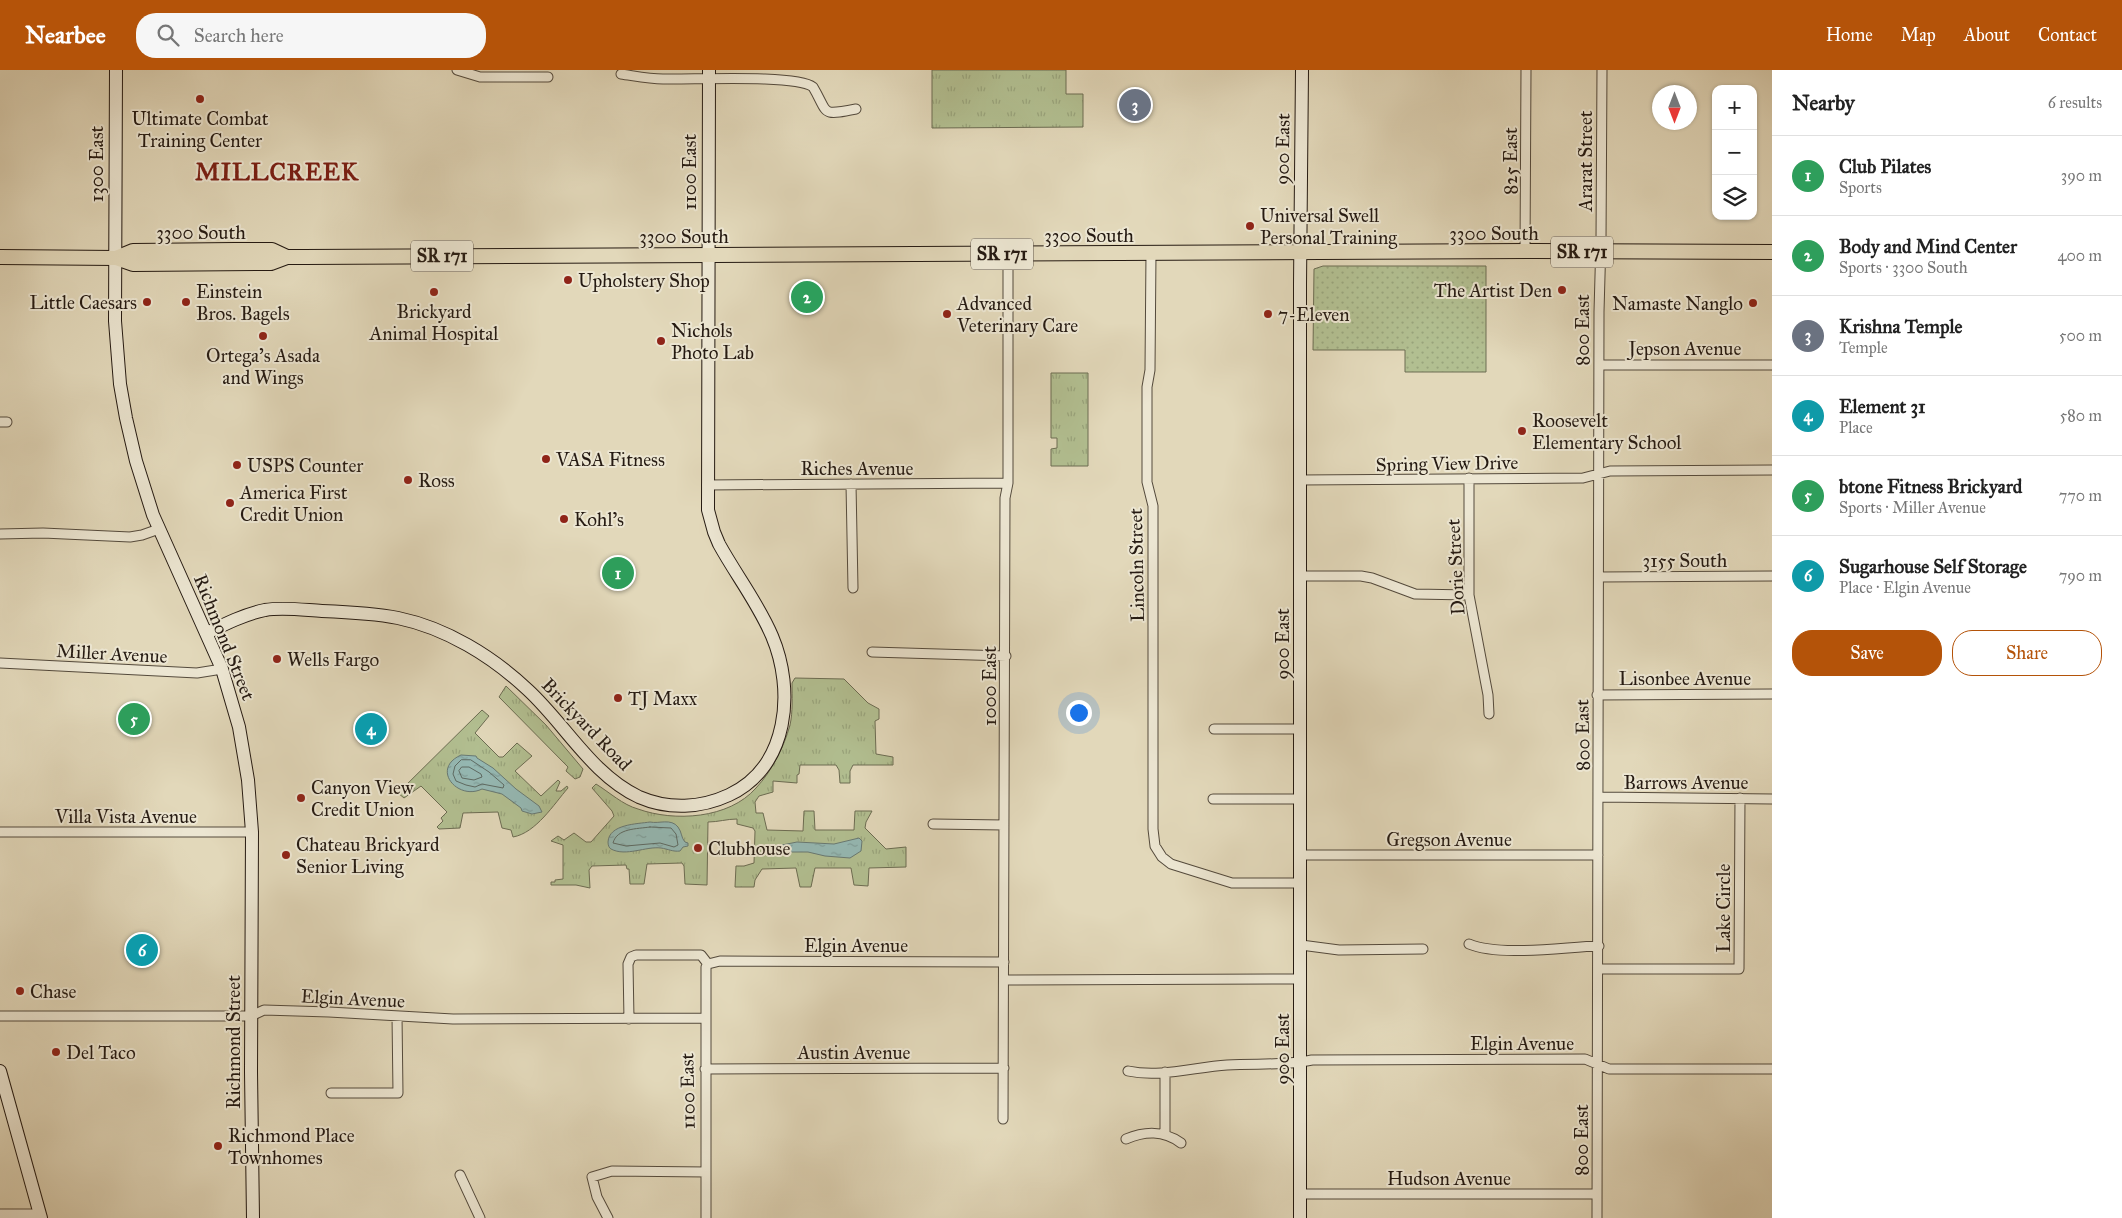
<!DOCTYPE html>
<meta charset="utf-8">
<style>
body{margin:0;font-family:"IM FELL Great Primer",serif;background:#f6f6f6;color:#222}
.controls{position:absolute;right:15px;top:15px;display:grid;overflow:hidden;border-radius:10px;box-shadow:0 1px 4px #0004}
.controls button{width:45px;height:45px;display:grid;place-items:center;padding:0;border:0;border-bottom:1px solid #e0e0e0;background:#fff;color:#222;font:25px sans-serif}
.compass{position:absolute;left:1652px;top:15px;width:45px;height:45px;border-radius:50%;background:#fff;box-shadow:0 1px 4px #0004;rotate:180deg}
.you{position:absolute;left:1078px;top:642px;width:18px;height:18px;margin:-12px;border:4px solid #fff;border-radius:50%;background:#1a73e8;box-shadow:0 0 0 8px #1a73e833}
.badge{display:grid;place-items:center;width:32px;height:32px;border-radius:50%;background:#b45309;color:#fff;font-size:16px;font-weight:700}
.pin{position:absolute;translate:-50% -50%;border:2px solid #fff;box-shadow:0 1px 5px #0006}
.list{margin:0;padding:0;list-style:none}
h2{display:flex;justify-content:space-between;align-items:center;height:65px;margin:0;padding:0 20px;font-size:21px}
h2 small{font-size:16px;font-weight:400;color:#767676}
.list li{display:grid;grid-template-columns:32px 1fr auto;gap:15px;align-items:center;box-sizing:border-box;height:80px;padding:0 20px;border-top:1px solid #e0e0e0}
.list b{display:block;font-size:19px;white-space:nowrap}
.list p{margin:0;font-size:16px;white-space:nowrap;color:#767676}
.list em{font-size:16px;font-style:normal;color:#767676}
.actions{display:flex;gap:10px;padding:15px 20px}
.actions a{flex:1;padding:11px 0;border:1px solid #b45309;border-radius:20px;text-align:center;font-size:18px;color:#b45309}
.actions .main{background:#b45309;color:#fff}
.icon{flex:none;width:28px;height:28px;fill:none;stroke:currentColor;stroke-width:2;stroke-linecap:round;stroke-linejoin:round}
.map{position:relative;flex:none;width:1772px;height:1148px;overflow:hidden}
header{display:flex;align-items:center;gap:30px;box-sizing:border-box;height:70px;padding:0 25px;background:#b45309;color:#fff}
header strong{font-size:24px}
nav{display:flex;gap:28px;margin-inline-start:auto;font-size:18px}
.search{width:350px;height:45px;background:#f6f6f6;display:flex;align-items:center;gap:12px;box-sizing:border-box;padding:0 18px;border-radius:20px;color:#767676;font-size:19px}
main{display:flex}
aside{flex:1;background:#fff}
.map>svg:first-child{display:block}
.grass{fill:url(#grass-tufts);stroke:#6c6c52}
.park{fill:url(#park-dots);stroke:#6c6c52}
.water{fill:url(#water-ripples);stroke:#687973}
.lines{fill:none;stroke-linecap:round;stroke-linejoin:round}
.shore{stroke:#5d6a63;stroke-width:1}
.street-casing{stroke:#544a3c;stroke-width:11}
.secondary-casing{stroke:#251a12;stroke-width:14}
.primary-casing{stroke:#251a12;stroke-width:16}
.street{stroke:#ece6d2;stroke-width:9}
.secondary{stroke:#ece6d2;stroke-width:12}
.primary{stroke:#e2d8ba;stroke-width:14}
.poi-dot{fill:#8f2418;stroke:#ece6d2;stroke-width:2}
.labels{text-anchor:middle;stroke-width:4;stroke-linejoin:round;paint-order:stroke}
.shield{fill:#ece6d2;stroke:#61574c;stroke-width:1}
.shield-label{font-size:18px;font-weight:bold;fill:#251a12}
.poi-label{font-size:19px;fill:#251a12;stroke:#ece6d2;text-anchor:start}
.street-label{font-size:19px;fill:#251a12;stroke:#ece6d2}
.district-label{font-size:24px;font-weight:bold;letter-spacing:1px;fill:#7a1f14;stroke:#ece6d2}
</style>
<header>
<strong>Nearbee</strong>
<div class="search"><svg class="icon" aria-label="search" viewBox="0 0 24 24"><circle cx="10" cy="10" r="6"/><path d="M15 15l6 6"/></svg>Search here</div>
<nav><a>Home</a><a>Map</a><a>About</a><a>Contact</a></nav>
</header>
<main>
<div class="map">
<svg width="1772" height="1148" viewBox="0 0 1772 1148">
<defs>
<pattern id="grass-tufts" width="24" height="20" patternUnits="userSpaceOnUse" patternTransform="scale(1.25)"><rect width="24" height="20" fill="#b2bf91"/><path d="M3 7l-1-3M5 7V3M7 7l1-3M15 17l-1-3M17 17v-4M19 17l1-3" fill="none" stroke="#99a47c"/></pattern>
<pattern id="park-dots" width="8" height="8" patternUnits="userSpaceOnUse" patternTransform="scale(1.25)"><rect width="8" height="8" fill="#b2bf91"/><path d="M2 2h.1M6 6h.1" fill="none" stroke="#99a47c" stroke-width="1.8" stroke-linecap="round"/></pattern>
<pattern id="water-ripples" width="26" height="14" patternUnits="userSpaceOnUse" patternTransform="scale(1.25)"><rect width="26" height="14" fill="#95b9b4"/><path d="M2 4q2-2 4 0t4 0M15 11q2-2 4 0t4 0" fill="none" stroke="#809e9a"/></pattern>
</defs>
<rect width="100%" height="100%" fill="#e2d8ba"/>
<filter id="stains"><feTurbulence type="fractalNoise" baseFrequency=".004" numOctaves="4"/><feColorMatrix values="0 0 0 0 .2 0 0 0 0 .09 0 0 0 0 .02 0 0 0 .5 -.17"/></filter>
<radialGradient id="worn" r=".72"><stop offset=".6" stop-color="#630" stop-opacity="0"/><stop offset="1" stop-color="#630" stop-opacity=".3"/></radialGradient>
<path class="grass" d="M 932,0 L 1066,0 L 1066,24 L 1083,24 L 1083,57 L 932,58 Z
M 1051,303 L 1088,303 L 1088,396 L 1051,396 L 1051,379 L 1057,378 L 1057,368 L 1051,368 Z
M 795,608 L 844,609 L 868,633 L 879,639 L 879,649 L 875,651 L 876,684 L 893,687 L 893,695 L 853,695 L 850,701 L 850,713 L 840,713 L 839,700 L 836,695 L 800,695 L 799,704 L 797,705 L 797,713 L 773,711 L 773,722 L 759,726 L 755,732 L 756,743 L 763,743 L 767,760 L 803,761 L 804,741 L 814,741 L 815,760 L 854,760 L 855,741 L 872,741 L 866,752 L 865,758 L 886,779 L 906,777 L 906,797 L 869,798 L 868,816 L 854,815 L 851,798 L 815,798 L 811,817 L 800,817 L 796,798 L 762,799 L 755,810 L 754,817 L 735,817 L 736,796 L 744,796 L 754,793 L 755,761 L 753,758 L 737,754 L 737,749 C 727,749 718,752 708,752 L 707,815 L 685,814 L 684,796 L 682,793 L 647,794 L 644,814 L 630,814 L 629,799 L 627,799 L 626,795 L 592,796 L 589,800 L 590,818 L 576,815 L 551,815 L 551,812 L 555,812 L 555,810 L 563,809 L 563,775 L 551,771 L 558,766 L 564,770 L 574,763 L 586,772 L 591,772 L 614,746 L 612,741 L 592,718 L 596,714 C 609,722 623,735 638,739 C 674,752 729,749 756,718 C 772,701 784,677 790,655 C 793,642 792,626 792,613 Z
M 506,616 L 546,655 L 583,699 L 580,707 L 575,709 L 566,701 L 568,697 L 499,627 Z
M 482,640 L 489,646 L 475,663 L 499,687 L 503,687 L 517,673 L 532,686 L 515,701 L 541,726 L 558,710 L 560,712 L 556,721 L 561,721 L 567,716 L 568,718 C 554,734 536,763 513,767 L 511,760 L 502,758 L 498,742 L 463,743 L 460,758 L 439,759 L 437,757 L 443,751 L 441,748 L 447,742 L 421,716 L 404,728 L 398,723 Z"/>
<path class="park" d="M 1323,196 L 1486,196 L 1486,302 L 1405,302 L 1405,280 L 1313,280 L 1314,199 Z"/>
<path class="water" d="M 461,685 L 476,686 L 477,688 L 493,698 L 516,719 L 539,736 L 542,742 L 532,744 L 522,741 L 521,738 L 502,724 L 482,719 C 458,731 430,699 461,685 Z
M 650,752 C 659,754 671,748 678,757 C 682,762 681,768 685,772 L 688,773 L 688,776 L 683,777 L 680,781 C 673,782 668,779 661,778 C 646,776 626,787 611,779 C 609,778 608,775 608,772 C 609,754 637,754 650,752 Z
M 859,768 L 862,771 L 861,781 L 850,788 L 825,786 L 808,782 L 784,782 L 777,785 L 764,783 L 777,776 L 797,772 L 834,774 Z"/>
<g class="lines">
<path class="shore" d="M 471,690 L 489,702 L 504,715 L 503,718 L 482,714 L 475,717 L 466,715 L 456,711 L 453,704 L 455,696 L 461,690 Z
M 462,697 L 469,697 L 481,704 L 482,707 L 474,710 L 462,708 L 459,701 Z
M 650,757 L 671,758 L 676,764 L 678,775 L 674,777 L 660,773 L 626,776 L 613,773 C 617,758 637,759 650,757 Z"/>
<g class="street-casing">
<path id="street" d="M 457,0 L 480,7 L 548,7
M 621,4 C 635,6 649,9 663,9 C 690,10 796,4 813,17 C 829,44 820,46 856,39
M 1525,182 L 1526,0
M 1151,183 L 1150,300 L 1147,317 L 1147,412 L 1153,436 L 1153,759 L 1155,776 L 1162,787 L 1171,794 L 1232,813 L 1301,813
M 1599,295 L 1772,295
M 0,352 L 7,352
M 1469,408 L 1469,525 L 1488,625 L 1489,644
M 1300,410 L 1583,408 L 1610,401 L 1772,400
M 851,414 L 853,518
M 707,415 L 1008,413
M 0,464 L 43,463 L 130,467 L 142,465 L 159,459
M 1300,506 L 1361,506 L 1372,508 L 1415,524 L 1469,525
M 1599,507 L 1772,506
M 872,582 L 1006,586
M 0,593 L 197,603 L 222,599
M 1597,625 L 1772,624
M 1214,659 L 1301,659
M 1599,727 L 1772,729
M 1213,729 L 1301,729
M 933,754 L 1004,755
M 0,762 L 252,762
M 1301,785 L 1598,785
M 1469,874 C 1501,887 1563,877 1599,876
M 1301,875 L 1339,880 L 1423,879
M 708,894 L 720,891 L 1004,892
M 1599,899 L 1739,899 L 1740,728
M 1004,910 L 1301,909
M 0,946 L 251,946 L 264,940 L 329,942 L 453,949 L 705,948
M 629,949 L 628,894 L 631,887 L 636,885 L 701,885 L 708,894
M 705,999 L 1004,998
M 1128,1001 C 1160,1008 1195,997 1227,995 C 1256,993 1284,996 1312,990 L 1585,989 L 1609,999 L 1772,999
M 1165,1002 L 1165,1064
M 331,1023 L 398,1023 L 397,946
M 1003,1049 L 1005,428 L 1008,413 L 1008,184
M 1126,1069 C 1145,1061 1163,1060 1181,1073
M 460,1105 L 480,1148
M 1300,1124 L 1597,1124
M 0,1144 L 40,1144
M 608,1148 L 597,1127 L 592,1107 L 612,1101 L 706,1102
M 706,1148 L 706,897 L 708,894
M 1597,1148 L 1599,242 L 1601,170 L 1602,0"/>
</g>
<g class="secondary-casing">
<path id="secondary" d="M 116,0 L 115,251 L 120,314 L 126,348 L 136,391 L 153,445 L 222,599 L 239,657 L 248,710 L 252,762 L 251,1002 L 253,1148
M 207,563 C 225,554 245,544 265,540 C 283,537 304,540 322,541 C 348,542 373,543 398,548 C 446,558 492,586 528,620 C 565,654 592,705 639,727 C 669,740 701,738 729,725 C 789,697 795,620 772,566 C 758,533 736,505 719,474 L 714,462 L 708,440 L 709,0
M 0,1001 L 41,1148
M 1300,1148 L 1300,214 L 1302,0"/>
</g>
<g class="primary-casing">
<path id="primary" d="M 0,187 L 116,188 L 133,194 L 271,193 L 287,187 L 303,187 L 1537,181 L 1772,182
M 116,188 L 133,181 L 234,180 L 272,180 L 287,187"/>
</g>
<use href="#street" class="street"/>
<use href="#secondary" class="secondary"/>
<use href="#primary" class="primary"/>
</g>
<g class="poi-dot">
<circle cx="200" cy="29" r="5"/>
<circle cx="1250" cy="156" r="5"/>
<circle cx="568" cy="210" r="5"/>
<circle cx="1562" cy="220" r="5"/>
<circle cx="434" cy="222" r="5"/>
<circle cx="147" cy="232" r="5"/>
<circle cx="186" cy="232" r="5"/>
<circle cx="1753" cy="233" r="5"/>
<circle cx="947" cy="244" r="5"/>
<circle cx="1268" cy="244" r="5"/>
<circle cx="263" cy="266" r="5"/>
<circle cx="661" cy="271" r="5"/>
<circle cx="1522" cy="361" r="5"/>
<circle cx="546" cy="389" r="5"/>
<circle cx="237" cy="395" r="5"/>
<circle cx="408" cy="410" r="5"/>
<circle cx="230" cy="433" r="5"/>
<circle cx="564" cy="449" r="5"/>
<circle cx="277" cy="589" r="5"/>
<circle cx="618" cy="628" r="5"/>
<circle cx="301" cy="728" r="5"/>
<circle cx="698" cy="778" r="5"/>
<circle cx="286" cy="785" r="5"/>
<circle cx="20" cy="921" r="5"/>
<circle cx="56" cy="982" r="5"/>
<circle cx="218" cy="1076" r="5"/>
</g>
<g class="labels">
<g class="shield">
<rect x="1551" y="166.5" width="62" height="31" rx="4"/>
<rect x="971" y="168.5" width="62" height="31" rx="4"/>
<rect x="411" y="170.5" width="62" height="31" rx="4"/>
</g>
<g class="shield-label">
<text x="1582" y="188">SR 171</text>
<text x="1002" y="190">SR 171</text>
<text x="442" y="192">SR 171</text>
</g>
<g class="poi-label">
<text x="200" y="55" text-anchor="middle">Ultimate Combat<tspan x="200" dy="22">Training Center</tspan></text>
<text x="1260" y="152">Universal Swell<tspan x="1260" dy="22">Personal Training</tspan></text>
<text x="578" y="217">Upholstery Shop</text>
<text x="1552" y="227" text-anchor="end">The Artist Den</text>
<text x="196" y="228">Einstein<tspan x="196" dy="22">Bros. Bagels</tspan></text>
<text x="137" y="239" text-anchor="end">Little Caesars</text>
<text x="957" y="240">Advanced<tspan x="957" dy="22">Veterinary Care</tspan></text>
<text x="1743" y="240" text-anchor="end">Namaste Nanglo</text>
<text x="434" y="248" text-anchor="middle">Brickyard<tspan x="434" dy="22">Animal Hospital</tspan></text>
<text x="1278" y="251">7-Eleven</text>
<text x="671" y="267">Nichols<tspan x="671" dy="22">Photo Lab</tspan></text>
<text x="263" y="292" text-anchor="middle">Ortega's Asada<tspan x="263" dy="22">and Wings</tspan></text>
<text x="1532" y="357">Roosevelt<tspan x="1532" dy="22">Elementary School</tspan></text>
<text x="556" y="396">VASA Fitness</text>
<text x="247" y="402">USPS Counter</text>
<text x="418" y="417">Ross</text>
<text x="240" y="429">America First<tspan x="240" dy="22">Credit Union</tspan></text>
<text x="574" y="456">Kohl's</text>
<text x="287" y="596">Wells Fargo</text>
<text x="628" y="635">TJ Maxx</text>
<text x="311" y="724">Canyon View<tspan x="311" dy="22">Credit Union</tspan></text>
<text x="296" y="781">Chateau Brickyard<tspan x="296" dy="22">Senior Living</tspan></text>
<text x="708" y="785">Clubhouse</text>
<text x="30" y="928">Chase</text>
<text x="66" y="989">Del Taco</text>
<text x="228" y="1072">Richmond Place<tspan x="228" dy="22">Townhomes</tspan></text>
</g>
<g class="street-label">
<text transform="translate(1282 79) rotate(-89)" y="7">900 East</text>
<text transform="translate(1510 91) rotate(-90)" y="7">825 East</text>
<text transform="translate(1585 91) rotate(-90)" y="7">Ararat Street</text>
<text transform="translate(96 94) rotate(-90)" y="7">1300 East</text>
<text transform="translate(689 102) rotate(-90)" y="7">1100 East</text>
<text x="201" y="169">3300 South</text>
<text x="1494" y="170">3300 South</text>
<text x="1089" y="172">3300 South</text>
<text x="684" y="173">3300 South</text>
<text transform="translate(1582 260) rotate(-90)" y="7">800 East</text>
<text x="1685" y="285">Jepson Avenue</text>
<text transform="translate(1447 393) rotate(-1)" y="7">Spring View Drive</text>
<text x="857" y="405">Riches Avenue</text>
<text x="1685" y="497">3155 South</text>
<text transform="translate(1136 495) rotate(-91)" y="7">Lincoln Street</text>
<text transform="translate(1455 497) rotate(-93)" y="7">Dorie Street</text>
<text transform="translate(225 567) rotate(68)" y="7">Richmond Street</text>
<text transform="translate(1282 574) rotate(-90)" y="7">900 East</text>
<text transform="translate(112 583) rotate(3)" y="7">Miller Avenue</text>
<text x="1685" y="615">Lisonbee Avenue</text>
<text transform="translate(989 616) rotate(-90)" y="7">1000 East</text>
<text transform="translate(587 654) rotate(46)" y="7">Brickyard Road</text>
<text transform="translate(1582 665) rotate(-91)" y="7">800 East</text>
<text x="1686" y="719">Barrows Avenue</text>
<text x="126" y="753">Villa Vista Avenue</text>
<text x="1449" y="776">Gregson Avenue</text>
<text transform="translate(1723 838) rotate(-90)" y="7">Lake Circle</text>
<text x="856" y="882">Elgin Avenue</text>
<text transform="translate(353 928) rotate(3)" y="7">Elgin Avenue</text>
<text transform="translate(233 972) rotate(-90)" y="7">Richmond Street</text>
<text x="1522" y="980">Elgin Avenue</text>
<text transform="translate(1282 979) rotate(-90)" y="7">900 East</text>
<text x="854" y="989">Austin Avenue</text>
<text transform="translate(687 1021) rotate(-91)" y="7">1100 East</text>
<text transform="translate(1581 1070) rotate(-90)" y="7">800 East</text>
<text x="1449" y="1115">Hudson Avenue</text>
</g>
<g class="district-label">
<text x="277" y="110">MILLCREEK</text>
</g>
</g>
<rect width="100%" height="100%" filter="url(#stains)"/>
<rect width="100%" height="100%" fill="url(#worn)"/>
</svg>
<div class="controls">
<button>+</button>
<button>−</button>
<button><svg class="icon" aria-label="layers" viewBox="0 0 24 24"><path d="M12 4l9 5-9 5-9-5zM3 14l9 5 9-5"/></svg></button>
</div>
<svg class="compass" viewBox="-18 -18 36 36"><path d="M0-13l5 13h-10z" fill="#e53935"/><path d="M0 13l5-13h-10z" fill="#767676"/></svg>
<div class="you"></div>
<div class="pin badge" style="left:618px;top:503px;background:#2e9e5b">1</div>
<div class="pin badge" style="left:807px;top:227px;background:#2e9e5b">2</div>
<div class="pin badge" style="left:1135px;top:35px;background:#6b7280">3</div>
<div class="pin badge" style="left:371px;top:659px;background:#0f9aa8">4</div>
<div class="pin badge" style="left:134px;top:649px;background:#2e9e5b">5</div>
<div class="pin badge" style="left:142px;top:880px;background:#0f9aa8">6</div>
</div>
<aside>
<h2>Nearby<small>6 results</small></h2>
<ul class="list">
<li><span class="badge" style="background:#2e9e5b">1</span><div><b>Club Pilates</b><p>Sports</p></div><em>390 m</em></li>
<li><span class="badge" style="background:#2e9e5b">2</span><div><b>Body and Mind Center</b><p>Sports · 3300 South</p></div><em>400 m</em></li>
<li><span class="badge" style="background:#6b7280">3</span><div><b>Krishna Temple</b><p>Temple</p></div><em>500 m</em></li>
<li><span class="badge" style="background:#0f9aa8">4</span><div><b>Element 31</b><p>Place</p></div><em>580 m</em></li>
<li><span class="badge" style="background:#2e9e5b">5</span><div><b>btone Fitness Brickyard</b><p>Sports · Miller Avenue</p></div><em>770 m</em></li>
<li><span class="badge" style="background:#0f9aa8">6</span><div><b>Sugarhouse Self Storage</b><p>Place · Elgin Avenue</p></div><em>790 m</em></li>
</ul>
<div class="actions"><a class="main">Save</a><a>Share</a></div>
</aside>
</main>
